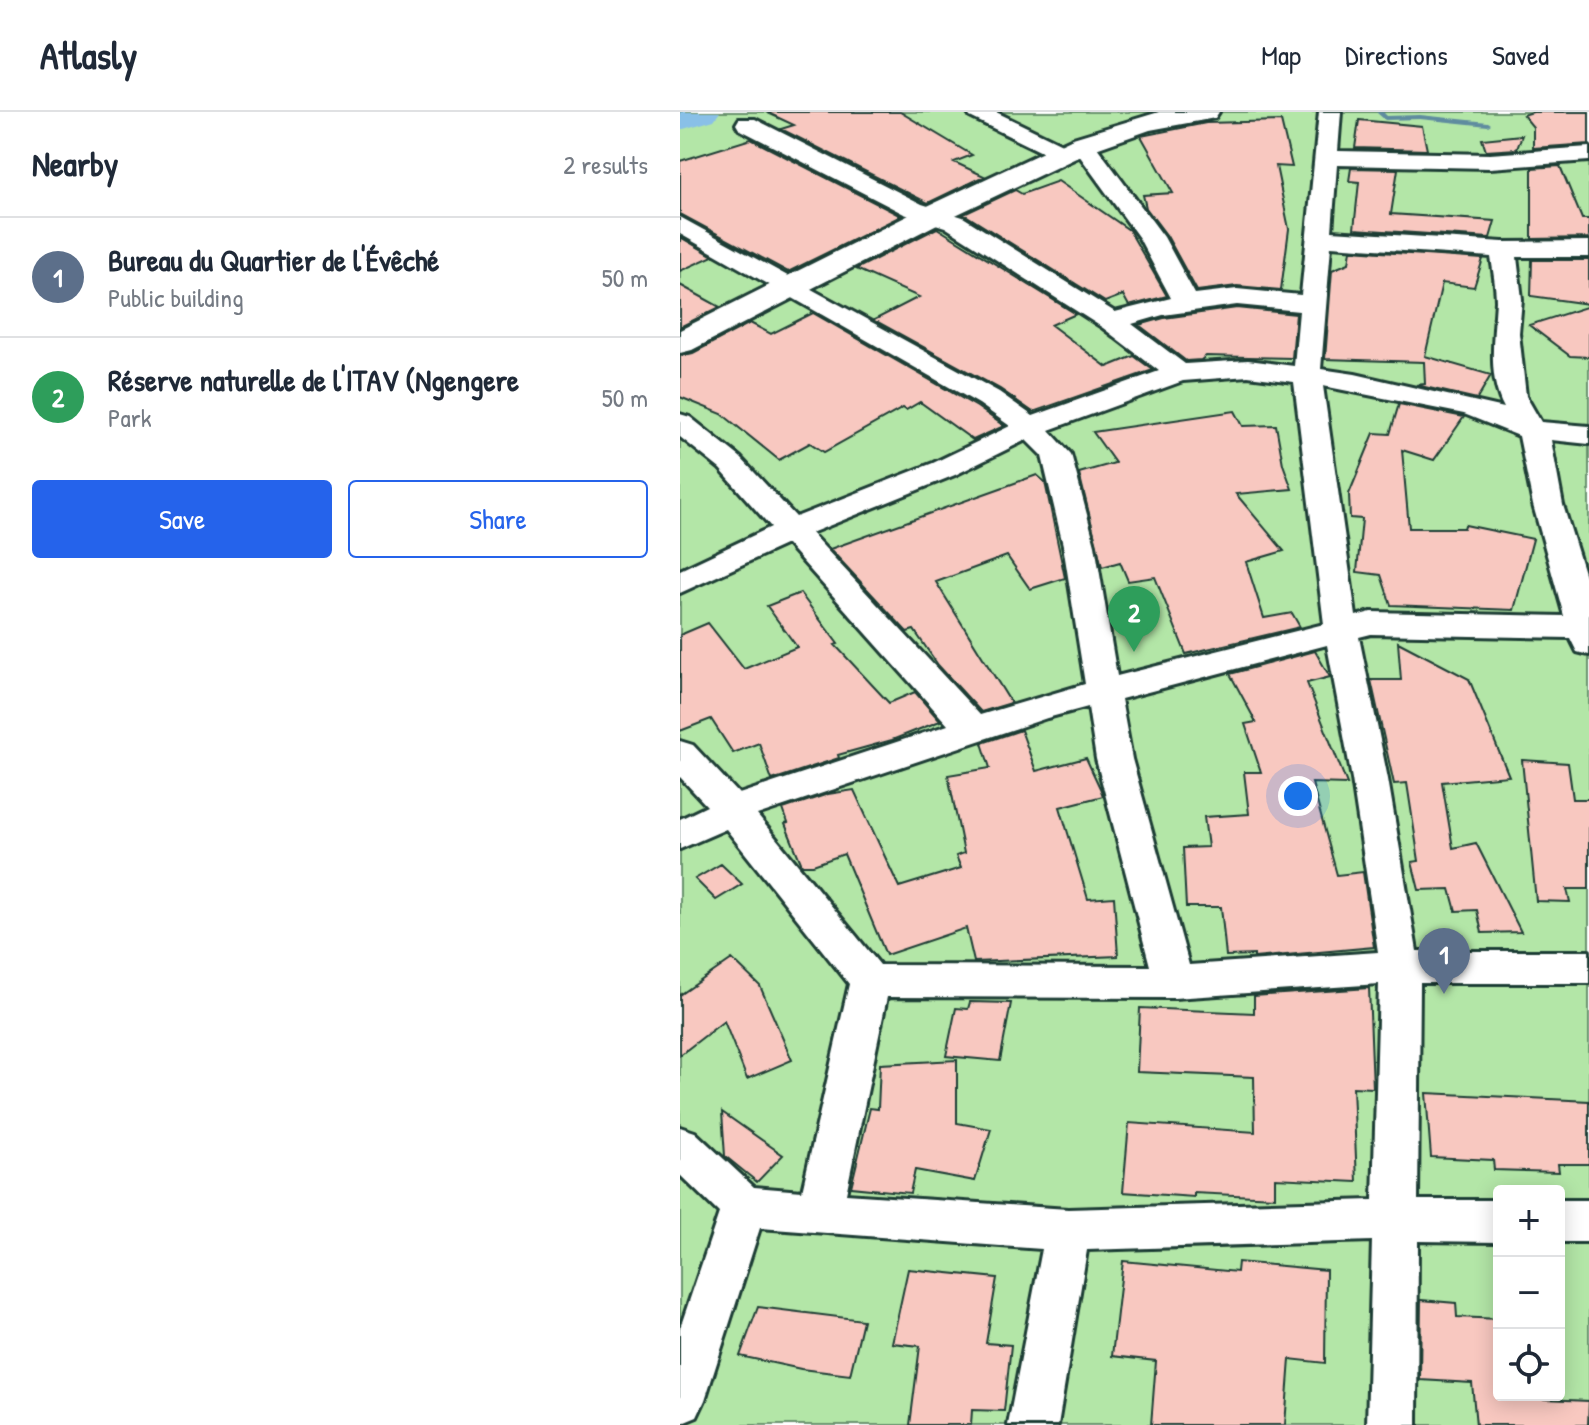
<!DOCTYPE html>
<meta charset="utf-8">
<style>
body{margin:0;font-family:"Patrick Hand",sans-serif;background:#f2f2f3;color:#1f2937}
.controls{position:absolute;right:24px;bottom:24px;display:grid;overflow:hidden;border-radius:8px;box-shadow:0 4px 20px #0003}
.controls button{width:72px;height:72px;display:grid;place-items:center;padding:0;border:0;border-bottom:2px solid #e0e1e3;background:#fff;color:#1f2937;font:40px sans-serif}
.you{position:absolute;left:618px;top:684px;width:28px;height:28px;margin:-20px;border:6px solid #fff;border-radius:50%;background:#1a73e8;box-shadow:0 0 0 12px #1a73e833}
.badge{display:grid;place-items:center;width:52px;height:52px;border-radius:50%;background:#2563eb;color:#fff;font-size:26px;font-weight:700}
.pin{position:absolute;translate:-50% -66px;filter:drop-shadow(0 2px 4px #0008)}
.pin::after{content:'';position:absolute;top:42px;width:28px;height:24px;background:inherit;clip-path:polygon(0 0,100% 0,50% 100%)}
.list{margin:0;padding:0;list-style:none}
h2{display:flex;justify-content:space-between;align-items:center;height:104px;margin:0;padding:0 32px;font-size:34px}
h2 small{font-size:26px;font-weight:400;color:#747a83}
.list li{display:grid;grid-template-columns:52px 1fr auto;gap:24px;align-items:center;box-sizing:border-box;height:120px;padding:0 32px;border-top:2px solid #e0e1e3}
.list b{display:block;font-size:30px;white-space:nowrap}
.list p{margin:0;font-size:26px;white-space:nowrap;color:#747a83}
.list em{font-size:26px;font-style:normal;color:#747a83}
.actions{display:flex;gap:16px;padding:24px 32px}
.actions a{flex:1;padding:18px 0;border:2px solid #2563eb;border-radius:8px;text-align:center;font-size:28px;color:#2563eb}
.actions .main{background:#2563eb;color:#fff}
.icon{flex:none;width:44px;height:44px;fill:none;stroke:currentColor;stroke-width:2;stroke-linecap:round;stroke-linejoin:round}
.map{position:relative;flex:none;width:909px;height:1313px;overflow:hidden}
header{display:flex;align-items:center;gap:48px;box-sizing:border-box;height:112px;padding:0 40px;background:#fff;border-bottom:2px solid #e0e1e3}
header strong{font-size:38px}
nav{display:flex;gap:44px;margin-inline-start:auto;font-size:28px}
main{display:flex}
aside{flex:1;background:#fff}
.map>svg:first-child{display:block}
.green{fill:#b3e6a7;stroke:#69926e;stroke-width:2;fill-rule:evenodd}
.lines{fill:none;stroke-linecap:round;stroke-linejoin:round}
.stream{fill:#5f8c9f;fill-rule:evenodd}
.river{fill:#89c0e7;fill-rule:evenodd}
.building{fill:#f8c8c0;stroke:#1f3d34;stroke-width:2}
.street-casing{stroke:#1f3d34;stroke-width:6}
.secondary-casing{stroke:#1f3d34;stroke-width:6}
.street{fill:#fff;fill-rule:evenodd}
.secondary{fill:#fff;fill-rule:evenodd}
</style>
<header>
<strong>Atlasly</strong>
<nav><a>Map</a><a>Directions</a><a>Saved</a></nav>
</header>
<main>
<aside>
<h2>Nearby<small>2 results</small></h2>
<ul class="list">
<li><span class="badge" style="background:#5c6f8a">1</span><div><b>Bureau du Quartier de l'Évêché</b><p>Public building</p></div><em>50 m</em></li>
<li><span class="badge" style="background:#2e9e5b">2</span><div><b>Réserve naturelle de l'ITAV (Ngengere</b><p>Park</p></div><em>50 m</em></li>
</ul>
<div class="actions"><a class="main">Save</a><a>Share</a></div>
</aside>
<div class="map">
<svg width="909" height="1313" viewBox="0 0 909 1313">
<rect width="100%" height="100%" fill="#fff"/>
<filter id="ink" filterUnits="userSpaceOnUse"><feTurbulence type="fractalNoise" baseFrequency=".0125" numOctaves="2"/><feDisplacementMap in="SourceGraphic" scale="16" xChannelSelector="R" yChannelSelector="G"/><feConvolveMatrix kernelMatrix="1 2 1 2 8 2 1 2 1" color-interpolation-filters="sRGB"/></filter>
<g filter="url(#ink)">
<path class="green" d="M 0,0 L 909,0 L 909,1313 L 0,1313 ZM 819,1079 L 879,1079 L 879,1283 L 819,1283 Z"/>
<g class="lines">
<path class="stream" d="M 696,0 L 703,0 L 707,4 L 740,3 L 808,10 L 811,12 L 808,14 L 740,7 L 705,8 Z"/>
<path class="river" d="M 0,0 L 40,0 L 34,8 L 0,18 Z"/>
</g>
<path class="building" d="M 86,0 L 220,0 L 292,43 L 274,50 L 304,64 L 248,91 L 101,17 L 114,13 Z
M 853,0 L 909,0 L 909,32 L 853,36 L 853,15 L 843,3 Z
M 679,8 L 742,14 L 747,38 L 675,36 Z
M 601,9 L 612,55 L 596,54 L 609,117 L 601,178 L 557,174 L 517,179 L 487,124 L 466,96 L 463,83 L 493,81 L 461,24 L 526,11 Z
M 842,23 L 837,37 L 806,39 L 802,27 Z
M 71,27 L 221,104 L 108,160 L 0,102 L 0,49 Z
M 880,54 L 902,107 L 909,107 L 909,126 L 852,127 L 852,56 Z
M 671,56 L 718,57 L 711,102 L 815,109 L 810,126 L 674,117 L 679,70 L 669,69 Z
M 378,69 L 449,118 L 487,184 L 449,194 L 443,183 L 425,190 L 284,102 L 335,78 L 342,82 Z
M 257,116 L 396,202 L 371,213 L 427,255 L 454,244 L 473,258 L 353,300 L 320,277 L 194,208 L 239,185 L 176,157 Z
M 0,125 L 33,144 L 0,159 Z
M 671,138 L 803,147 L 794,175 L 762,171 L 745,244 L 811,263 L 797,287 L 736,273 L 745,272 L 744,250 L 645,247 L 652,158 L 669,151 Z
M 852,148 L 909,148 L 909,192 L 851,184 Z
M 0,173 L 40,195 L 0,215 Z
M 909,194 L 909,245 L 890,244 L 849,213 Z
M 557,196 L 616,202 L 612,246 L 526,244 L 521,248 L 506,249 L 459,213 L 484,206 Z
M 133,201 L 297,295 L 324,314 L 293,328 L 240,290 L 226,298 L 223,296 L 144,340 L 130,331 L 99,348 L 42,302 L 0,285 L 0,244 L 13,241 L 70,211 L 91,222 Z
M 719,292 L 784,305 L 754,348 L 722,338 L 729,416 L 784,416 L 785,413 L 853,427 L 834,498 L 711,493 L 701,463 L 677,460 L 682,407 L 670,406 L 669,382 L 694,321 L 710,322 Z
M 555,299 L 563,314 L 596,313 L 603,352 L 612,377 L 556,382 L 604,439 L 566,450 L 584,506 L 612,501 L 620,515 L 506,542 L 475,465 L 448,469 L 440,450 L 422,455 L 399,361 L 435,351 L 413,320 Z
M 357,363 L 365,370 L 385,466 L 350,477 L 327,444 L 256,470 L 331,591 L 301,600 L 258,553 L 234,518 L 227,520 L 150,437 Z
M 120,481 L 158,532 L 155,533 L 209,591 L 235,580 L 260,609 L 212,628 L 158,643 L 159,646 L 92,668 L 79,631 L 53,641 L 31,607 L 0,619 L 0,523 L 28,511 L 64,557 L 117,535 L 87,494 Z
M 718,530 L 789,567 L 829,664 L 762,670 L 773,736 L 796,731 L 841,820 L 802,821 L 797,798 L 776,799 L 770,777 L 739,778 L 732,750 L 739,749 L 727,671 L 714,672 L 691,568 L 721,568 Z
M 635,539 L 650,565 L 627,571 L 667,672 L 632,671 L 657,763 L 683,760 L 694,835 L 574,846 L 574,843 L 546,844 L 541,795 L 506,795 L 503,736 L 528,735 L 524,705 L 569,702 L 564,660 L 581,660 L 565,612 L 576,610 L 550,562 Z
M 341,618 L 356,659 L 406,646 L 420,676 L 423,684 L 380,695 L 408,787 L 434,785 L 438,844 L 294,850 L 286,816 L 206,843 L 164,742 L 133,753 L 122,753 L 105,712 L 108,711 L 103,697 L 148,682 L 174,678 L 219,775 L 281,756 L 276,744 L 284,741 L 268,663 L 310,656 L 302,631 Z
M 842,648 L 888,651 L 893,687 L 909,687 L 909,777 L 887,777 L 890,790 L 856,789 Z
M 41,752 L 62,772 L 36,788 L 15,767 Z
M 52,847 L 80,874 L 112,948 L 67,967 L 44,909 L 0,943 L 0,883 Z
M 689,876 L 693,976 L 673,975 L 677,1070 L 595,1066 L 595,1085 L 514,1081 L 514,1085 L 443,1080 L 449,1011 L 575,1020 L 574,965 L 457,960 L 460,896 L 574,901 L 574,884 Z
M 290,890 L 331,891 L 320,949 L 266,944 L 276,896 L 288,897 Z
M 277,948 L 277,1011 L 311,1017 L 295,1069 L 235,1058 L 230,1081 L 171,1075 L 190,996 L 198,997 L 200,952 Z
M 746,981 L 909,989 L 909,1052 L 878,1052 L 879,1060 L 814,1058 L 813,1048 L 751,1045 Z
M 42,1000 L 103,1043 L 77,1070 L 45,1044 Z
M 443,1149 L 557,1160 L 558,1150 L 646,1158 L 645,1251 L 610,1247 L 605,1313 L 471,1313 L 476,1249 L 432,1244 Z
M 228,1157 L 317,1166 L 306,1231 L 331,1233 L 324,1299 L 292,1298 L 291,1313 L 230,1313 L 240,1234 L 212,1231 Z
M 741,1188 L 776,1191 L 777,1205 L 819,1207 L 819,1285 L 909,1289 L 908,1313 L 796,1313 L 792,1271 L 740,1268 Z
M 78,1195 L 183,1208 L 170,1263 L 121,1257 L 60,1244 Z"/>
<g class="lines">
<g class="street-casing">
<path id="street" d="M 287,0 L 316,0 L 390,36 L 394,41 L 390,46 L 374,46 L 290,5 Z
M 639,0 L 661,0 L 658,39 L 810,42 L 909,35 L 909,49 L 810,56 L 657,53 L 652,119 L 823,130 L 909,129 L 909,145 L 837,145 L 842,187 L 839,221 L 846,284 L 861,310 L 909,314 L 909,332 L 871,328 L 883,393 L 909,477 L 909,543 L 897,540 L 890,526 L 691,522 L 679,525 L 708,667 L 737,839 L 909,839 L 909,871 L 740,871 L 738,1088 L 819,1088 L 819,1130 L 738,1129 L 737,1313 L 687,1313 L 692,1129 L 407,1138 L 378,1313 L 328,1313 L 362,1137 L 80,1116 L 25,1288 L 17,1305 L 0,1312 L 0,1216 L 39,1101 L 0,1063 L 0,1015 L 15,1020 L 74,1075 L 122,1079 L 169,872 L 46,717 L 0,737 L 0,707 L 27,694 L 0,665 L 0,629 L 13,633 L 59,682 L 268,613 L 107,432 L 0,481 L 0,458 L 91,415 L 40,357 L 0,325 L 0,302 L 10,305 L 60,345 L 116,405 L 253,351 L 330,314 L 299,292 L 0,122 L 0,105 L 319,280 L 353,304 L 479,259 L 423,216 L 265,115 L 224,102 L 59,17 L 56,12 L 59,7 L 75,7 L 242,92 L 283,105 L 435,200 L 491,186 L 459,126 L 391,32 L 395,27 L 411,27 L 484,125 L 515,182 L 557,177 L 621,183 ZM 651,134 L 811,145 C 813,159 816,175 816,189 C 814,224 807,265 824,296 L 675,262 L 641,257 ZM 557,193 L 619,199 L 614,254 L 568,248 L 505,252 L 452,212 L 483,203 ZM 568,264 L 614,270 L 644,512 L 437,564 L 415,433 L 391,342 L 369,318 L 503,269 ZM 643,274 L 784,302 L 839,324 L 853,393 L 884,504 L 691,500 L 676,504 ZM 346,328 L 362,344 L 383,433 L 405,572 L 300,603 L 131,421 L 275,363 ZM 647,533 L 672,667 L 698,840 L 509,853 L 452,647 L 441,587 ZM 408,595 L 416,647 L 470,854 L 200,853 L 77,703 L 367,606 ZM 699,872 L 693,1088 L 388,1097 L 166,1082 L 207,885 L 494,886 Z
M 879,1088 L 909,1088 L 909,1130 L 879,1130 Z"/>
</g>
<g class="secondary-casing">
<path id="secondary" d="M 479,0 L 539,0 L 535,6 L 470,18 L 413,38 L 263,109 L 12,238 L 0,241 L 0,218 L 241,97 L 393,26 Z"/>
</g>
<use href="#street" class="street"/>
<use href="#secondary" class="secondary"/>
</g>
</g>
</svg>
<div class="controls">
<button>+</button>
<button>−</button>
<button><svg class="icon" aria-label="locate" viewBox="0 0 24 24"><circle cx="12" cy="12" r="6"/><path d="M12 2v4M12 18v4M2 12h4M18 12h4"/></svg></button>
</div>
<div class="you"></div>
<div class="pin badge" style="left:764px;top:882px;background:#5c6f8a">1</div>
<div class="pin badge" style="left:454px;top:540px;background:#2e9e5b">2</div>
</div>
</main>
